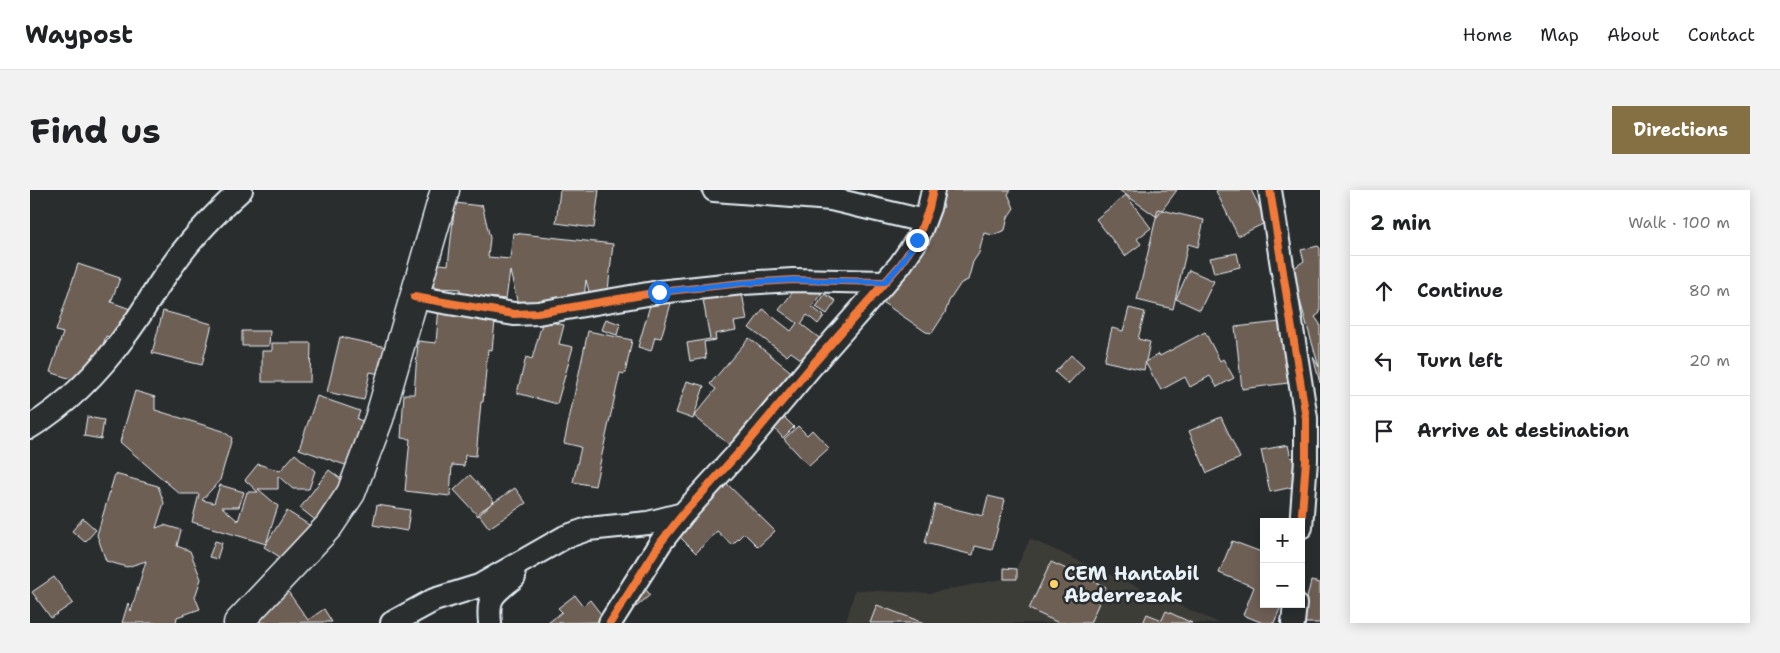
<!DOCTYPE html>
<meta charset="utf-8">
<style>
body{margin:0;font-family:"Shantell Sans",sans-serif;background:#f2f2f2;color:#202124}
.controls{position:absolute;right:15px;bottom:15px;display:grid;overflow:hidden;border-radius:0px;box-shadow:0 2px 12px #0003}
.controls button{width:45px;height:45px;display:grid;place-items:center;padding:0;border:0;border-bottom:1px solid #e0e0e0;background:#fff;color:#202124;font:25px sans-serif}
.stop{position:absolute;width:15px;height:15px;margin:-11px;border:4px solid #1a73e8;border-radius:50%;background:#fff}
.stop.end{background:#1a73e8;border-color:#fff;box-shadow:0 1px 5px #0008}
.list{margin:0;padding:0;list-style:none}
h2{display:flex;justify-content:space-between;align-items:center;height:65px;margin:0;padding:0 20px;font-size:21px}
h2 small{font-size:16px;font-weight:400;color:#757577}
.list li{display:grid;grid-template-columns:32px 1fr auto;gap:15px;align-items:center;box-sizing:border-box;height:70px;padding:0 20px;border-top:1px solid #e0e0e0}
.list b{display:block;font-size:19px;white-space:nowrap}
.list em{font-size:16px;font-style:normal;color:#757577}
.icon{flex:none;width:28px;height:28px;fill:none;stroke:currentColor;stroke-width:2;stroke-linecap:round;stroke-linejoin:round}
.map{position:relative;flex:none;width:1290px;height:433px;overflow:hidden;border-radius:0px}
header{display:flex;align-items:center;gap:30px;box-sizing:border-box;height:70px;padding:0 25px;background:#fff;border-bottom:1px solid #e0e0e0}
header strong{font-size:24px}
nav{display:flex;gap:28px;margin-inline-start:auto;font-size:18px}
.intro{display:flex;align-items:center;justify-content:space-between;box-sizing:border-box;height:120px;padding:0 30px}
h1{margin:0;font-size:35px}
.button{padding:12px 22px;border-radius:0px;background:#847042;color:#fff;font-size:18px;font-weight:700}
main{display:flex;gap:30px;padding:0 30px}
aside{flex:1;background:#fff;border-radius:0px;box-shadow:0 2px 12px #0003}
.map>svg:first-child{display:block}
.built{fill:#3e3c39}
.building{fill:#6e5f54;stroke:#e8f1f8}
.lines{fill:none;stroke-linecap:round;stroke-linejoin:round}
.minor-casing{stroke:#e8f1f8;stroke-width:26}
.secondary-casing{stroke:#e8f1f8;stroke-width:31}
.minor{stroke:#2a2d2e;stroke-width:22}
.secondary{stroke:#2a2d2e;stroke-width:28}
.cycleway-casing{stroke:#2a2d2e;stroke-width:11}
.cycleway{stroke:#f17a3a;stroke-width:8}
.route{stroke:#1a73e8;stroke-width:6}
.poi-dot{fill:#ffd166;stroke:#2a2d2e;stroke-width:2}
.labels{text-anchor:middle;stroke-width:5;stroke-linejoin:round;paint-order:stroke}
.poi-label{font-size:19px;font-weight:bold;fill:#e8f1f8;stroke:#2a2d2e;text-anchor:start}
</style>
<header>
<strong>Waypost</strong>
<nav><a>Home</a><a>Map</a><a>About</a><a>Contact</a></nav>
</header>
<div class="intro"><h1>Find us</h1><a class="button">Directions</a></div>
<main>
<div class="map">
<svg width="1290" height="433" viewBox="0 0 1290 433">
<rect width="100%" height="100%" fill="#2a2d2e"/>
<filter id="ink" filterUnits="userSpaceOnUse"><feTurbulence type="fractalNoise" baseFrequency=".02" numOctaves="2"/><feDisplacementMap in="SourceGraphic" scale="10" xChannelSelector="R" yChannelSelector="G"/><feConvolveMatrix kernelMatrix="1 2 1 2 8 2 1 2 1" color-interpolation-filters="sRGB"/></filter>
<g filter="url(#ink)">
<path class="built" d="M 1000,349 L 1189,433 L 816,433 L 825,400 L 900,403 L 982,387 Z"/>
<path class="building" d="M 530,0 L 569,0 L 564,38 L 526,33 Z
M 913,0 L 981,0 L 978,4 L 984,18 L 978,27 L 975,40 L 963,45 L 954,43 L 949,63 L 943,72 L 938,90 L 931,93 L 919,111 L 915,123 L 902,143 L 896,142 L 846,108 L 908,20 L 914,17 L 911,9 Z
M 1089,0 L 1147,0 L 1127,27 Z
M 1188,0 L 1221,0 L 1237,32 L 1208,46 L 1186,1 Z
M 1096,5 L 1121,38 L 1107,49 L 1111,54 L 1095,66 L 1066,29 Z
M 425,13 L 451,16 L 452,14 L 460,48 L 458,67 L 480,69 L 483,43 L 583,54 L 578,100 L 562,112 L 556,90 L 552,127 L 524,123 L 520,108 L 518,125 L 492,131 L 480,81 L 476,109 L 436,105 L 431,106 L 430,99 L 404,98 L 402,87 L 403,73 L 418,75 Z
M 1128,19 L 1174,30 L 1168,57 L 1158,54 L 1143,119 L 1107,110 Z
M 1288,56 L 1290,58 L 1290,123 L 1285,127 L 1290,134 L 1290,193 L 1283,167 L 1289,177 L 1261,80 L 1274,71 L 1271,60 Z
M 1207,63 L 1210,77 L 1184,83 L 1180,68 Z
M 48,74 L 90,88 L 81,112 L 103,120 L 92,151 L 76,146 L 59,195 L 20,182 L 33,143 L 26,141 Z
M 1159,80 L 1184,91 L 1170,120 L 1146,109 Z
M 772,90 L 792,104 L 782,117 L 794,126 L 788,134 L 777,125 L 771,134 L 792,150 L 775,172 L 761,162 L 757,166 L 719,138 L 733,119 L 761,141 L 767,133 L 749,120 Z
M 625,98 L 644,103 L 631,148 L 625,147 L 621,161 L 608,157 Z
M 711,98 L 717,130 L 704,132 L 706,140 L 685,144 L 686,150 L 674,152 L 676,168 L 660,171 L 657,153 L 680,149 L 672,104 Z
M 795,104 L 806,111 L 797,124 L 786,117 Z
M 409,116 L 466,121 L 462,160 L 458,159 L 453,212 L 451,212 L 446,266 L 435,265 L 434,276 L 422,275 L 420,306 L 375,301 L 380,249 L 371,248 L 374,204 L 384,204 L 388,151 L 406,153 Z
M 1099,118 L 1115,122 L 1108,149 L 1120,152 L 1114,180 L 1074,171 L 1082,138 L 1093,141 Z
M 133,121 L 182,134 L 172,175 L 122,163 Z
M 576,129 L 590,134 L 587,145 L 572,140 Z
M 513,130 L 534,135 L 529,154 L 543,157 L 527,214 L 487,203 L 496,167 L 502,169 Z
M 1250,132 L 1258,193 L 1212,199 L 1205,137 Z
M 212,141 L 240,141 L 239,156 L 212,156 Z
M 558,141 L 602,150 L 595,184 L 590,183 L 565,296 L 543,292 L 551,257 L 534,253 Z
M 1175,142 L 1190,171 L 1193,169 L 1204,188 L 1187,197 L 1180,186 L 1160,197 L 1155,187 L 1131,200 L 1115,172 L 1129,164 L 1130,166 Z
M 310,147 L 356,157 L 350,184 L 340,182 L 334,210 L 297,202 Z
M 719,148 L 765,185 L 701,256 L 664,226 L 686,199 L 680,194 Z
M 242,153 L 281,153 L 280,192 L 232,192 L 232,161 L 242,161 Z
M 1041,165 L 1054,177 L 1038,194 L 1025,182 Z
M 657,191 L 674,196 L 663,229 L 646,223 Z
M 105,201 L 125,207 L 125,220 L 193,241 L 202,248 L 190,290 L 172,310 L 184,313 L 190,295 L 214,302 L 209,317 L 192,317 L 208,331 L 217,302 L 228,302 L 215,290 L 228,274 L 250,281 L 265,264 L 285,281 L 279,299 L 263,299 L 248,286 L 248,299 L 228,299 L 248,316 L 236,354 L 162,332 L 169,304 L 150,304 L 90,252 Z
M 287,206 L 330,221 L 327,229 L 342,234 L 327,279 L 269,259 Z
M 57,227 L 74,230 L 71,249 L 54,246 Z
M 754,227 L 764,237 L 753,248 L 744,238 Z
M 1191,227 L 1210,268 L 1177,283 L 1159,241 Z
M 768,236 L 777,245 L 782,240 L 799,258 L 779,276 L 754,249 Z
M 1258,255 L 1261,268 L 1270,266 L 1276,294 L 1240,302 L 1231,260 Z
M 299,280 L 319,295 L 289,333 L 270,318 Z
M 85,284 L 128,296 L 134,313 L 126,338 L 134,335 L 151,340 L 147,356 L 160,361 L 171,389 L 165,407 L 170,419 L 147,427 L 146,433 L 92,433 L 98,413 L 101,421 L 116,371 L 97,377 L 76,371 L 67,345 Z
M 440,285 L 464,311 L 448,326 L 424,300 Z
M 688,285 L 745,341 L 728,357 L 714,343 L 702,355 L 687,341 L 666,363 L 642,339 Z
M 485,298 L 496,313 L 459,338 L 448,323 Z
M 958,306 L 975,310 L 962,360 L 945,356 L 943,365 L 895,353 L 905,314 L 953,326 Z
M 347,315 L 380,320 L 377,341 L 343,335 Z
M 257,321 L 284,338 L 261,374 L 234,357 Z
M 53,328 L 66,340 L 55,352 L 42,341 Z
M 185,351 L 192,353 L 187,369 L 179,367 Z
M 1202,351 L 1234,363 L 1234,414 L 1252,414 L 1244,433 L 1233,433 L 1213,425 L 1224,397 L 1189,383 Z
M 1021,372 L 1076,397 L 1060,433 L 1029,433 L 999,419 Z
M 974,378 L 987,379 L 987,389 L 974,389 Z
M 24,387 L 43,413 L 21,428 L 2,402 Z
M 1281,391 L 1290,393 L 1290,433 L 1271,433 Z
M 611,393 L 620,405 L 606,417 L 597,405 Z
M 254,396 L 278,430 L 294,419 L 302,432 L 209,433 Z
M 545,405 L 553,416 L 560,410 L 577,432 L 518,433 L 532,422 L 528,418 Z
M 847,415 L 894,433 L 840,433 Z
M 1136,421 L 1162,433 L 1113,433 L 1117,424 L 1132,430 Z"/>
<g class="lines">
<g class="minor-casing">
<path id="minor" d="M 684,0 L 801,9 L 894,31
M 1240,0 L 1276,228 L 1276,270 L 1271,337
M 384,107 L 484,124 L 508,123 L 629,102 L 713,93 L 763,90 L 855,92
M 0,237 C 38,214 72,178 98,142 C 114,121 126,97 142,76 C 161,48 186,23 211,0
M 362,433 L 404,410 L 449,396 L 535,347 L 558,339 L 618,333 L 653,324
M 460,433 C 457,405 464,404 484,387
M 580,433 L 631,352 L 653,324 L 712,259 L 784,173 L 870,75 L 887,50 L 899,18 L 903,0
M 1263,433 L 1265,414"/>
</g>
<g class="secondary-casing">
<path id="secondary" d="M 208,433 L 299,336 L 321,303 L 349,229 L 415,0"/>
</g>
<use href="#minor" class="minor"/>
<use href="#secondary" class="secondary"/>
<g class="cycleway-casing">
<path id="cycleway" d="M 1240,0 L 1276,228 L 1276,270 L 1271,337
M 384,107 L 484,124 L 508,123 L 629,102 L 713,93 L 763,90 L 855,92
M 580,433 L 631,352 L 653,324 L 712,259 L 784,173 L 870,75 L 887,50 L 899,18 L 903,0"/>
</g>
<use href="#cycleway" class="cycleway"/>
</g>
</g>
<g class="lines" filter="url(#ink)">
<path class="route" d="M 629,102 L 713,93 L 763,90 L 855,92 L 870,75 L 887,50"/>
</g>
<circle class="poi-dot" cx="1024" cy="394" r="5"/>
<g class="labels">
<g class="poi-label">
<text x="1034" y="390">CEM Hantabil<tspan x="1034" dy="22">Abderrezak</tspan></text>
</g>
</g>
</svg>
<div class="controls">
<button>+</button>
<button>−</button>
</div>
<div class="stop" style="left:629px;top:102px"></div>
<div class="stop end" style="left:887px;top:50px"></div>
</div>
<aside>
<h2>2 min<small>Walk · 100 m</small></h2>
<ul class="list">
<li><svg class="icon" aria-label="ahead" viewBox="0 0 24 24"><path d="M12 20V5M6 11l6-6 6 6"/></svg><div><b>Continue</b></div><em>80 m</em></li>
<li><svg class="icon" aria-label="left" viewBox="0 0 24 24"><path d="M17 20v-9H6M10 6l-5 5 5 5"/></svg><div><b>Turn left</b></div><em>20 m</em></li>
<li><svg class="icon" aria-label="arrive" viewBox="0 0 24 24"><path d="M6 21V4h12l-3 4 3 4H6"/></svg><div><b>Arrive at destination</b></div></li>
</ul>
</aside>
</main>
